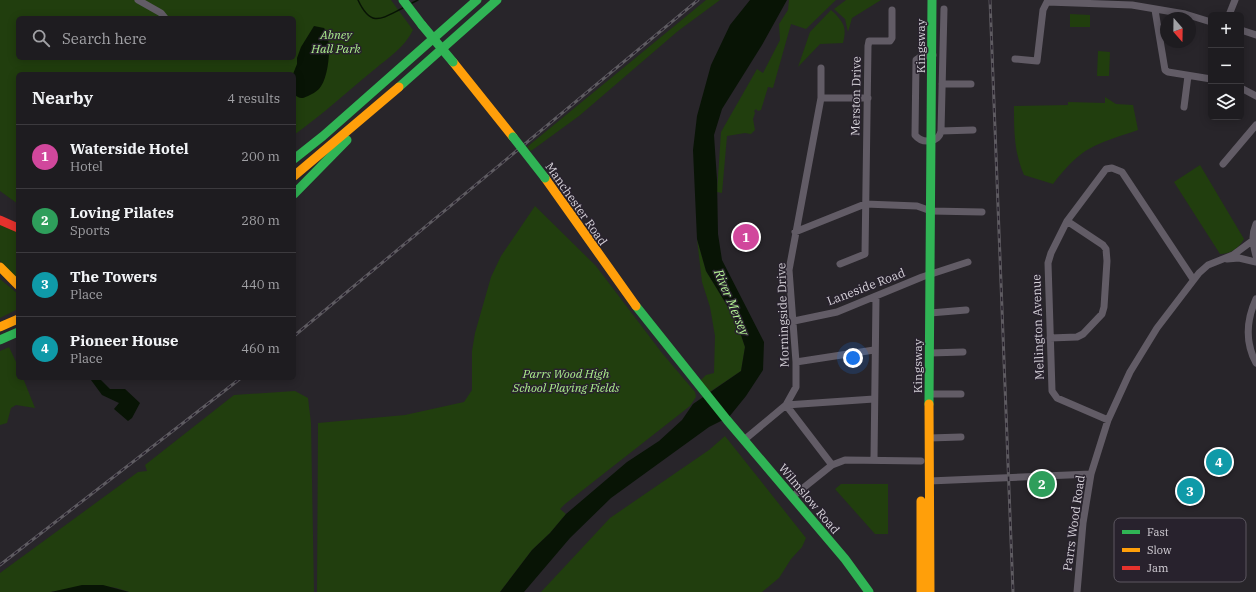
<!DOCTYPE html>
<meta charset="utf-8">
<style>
body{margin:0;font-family:"IBM Plex Serif",serif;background:#262529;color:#f1f3f6}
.controls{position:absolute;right:12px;top:12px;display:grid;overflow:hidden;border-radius:6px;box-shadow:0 2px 10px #0003}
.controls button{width:36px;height:36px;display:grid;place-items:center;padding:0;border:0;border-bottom:1px solid #3c3a3e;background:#1e1c20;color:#f1f3f6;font:20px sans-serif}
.compass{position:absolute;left:1160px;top:12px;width:36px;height:36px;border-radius:50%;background:#1e1c20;box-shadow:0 2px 10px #0003;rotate:160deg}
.you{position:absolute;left:853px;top:358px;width:14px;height:14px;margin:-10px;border:3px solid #fff;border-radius:50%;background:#1a73e8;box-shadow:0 0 0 6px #1a73e833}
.badge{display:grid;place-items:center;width:26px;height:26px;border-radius:50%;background:#d93025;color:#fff;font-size:13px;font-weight:700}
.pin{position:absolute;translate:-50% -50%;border:2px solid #fff;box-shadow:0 1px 4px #0006}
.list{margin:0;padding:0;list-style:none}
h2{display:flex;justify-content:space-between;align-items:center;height:52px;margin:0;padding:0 16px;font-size:17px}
h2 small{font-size:13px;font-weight:400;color:#a1a1a5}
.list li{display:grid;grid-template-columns:26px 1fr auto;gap:12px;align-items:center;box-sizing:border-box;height:64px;padding:0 16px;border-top:1px solid #3c3a3e}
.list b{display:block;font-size:15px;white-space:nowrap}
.list p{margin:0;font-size:13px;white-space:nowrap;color:#a1a1a5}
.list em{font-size:13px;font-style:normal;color:#a1a1a5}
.icon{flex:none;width:22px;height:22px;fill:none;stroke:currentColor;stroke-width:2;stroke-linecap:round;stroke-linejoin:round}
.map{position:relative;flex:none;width:1256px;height:592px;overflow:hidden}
.search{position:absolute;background:#1e1c20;box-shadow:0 2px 10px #0003;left:16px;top:16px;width:280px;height:44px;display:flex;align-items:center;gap:10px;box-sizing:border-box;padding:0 14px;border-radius:6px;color:#a1a1a5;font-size:15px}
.panel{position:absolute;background:#1e1c20;box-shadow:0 2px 10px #0003;left:16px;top:72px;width:280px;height:308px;border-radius:6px}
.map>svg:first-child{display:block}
.green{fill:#213e0e;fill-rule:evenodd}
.water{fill:#081405}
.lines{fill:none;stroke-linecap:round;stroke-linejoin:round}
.stream{stroke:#081405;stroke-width:1.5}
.street{stroke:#625c66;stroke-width:7}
.fast{stroke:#30b455;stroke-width:9}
.slow{stroke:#ff9f0a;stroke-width:9}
.jam{stroke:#e5322d;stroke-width:9}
.rail-casing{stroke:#5e5b61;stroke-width:3}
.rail{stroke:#28222d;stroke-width:1.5;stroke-dasharray:4.5;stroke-linecap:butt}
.fast-bridge{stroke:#30b455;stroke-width:9}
.labels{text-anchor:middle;stroke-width:3;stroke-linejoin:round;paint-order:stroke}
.park-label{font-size:12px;font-style:italic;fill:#abed8c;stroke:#28222d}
.street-label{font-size:12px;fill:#d5d1d8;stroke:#28222d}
.water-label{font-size:13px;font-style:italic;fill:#b6f896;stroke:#28222d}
.key{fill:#28222d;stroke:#5c5760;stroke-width:1}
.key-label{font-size:11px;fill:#d5d1d8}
</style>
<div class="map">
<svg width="1256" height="592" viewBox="0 0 1256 592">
<rect width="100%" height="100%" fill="#28252a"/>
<path class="green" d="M 0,0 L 391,0 L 413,30 C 405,47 388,58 375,69 C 348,91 322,115 294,135 L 294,74 L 18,74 L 18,204 L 0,191 ZM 18,18 L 294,18 L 294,58 L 18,58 Z
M 706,0 L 720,0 L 678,31 L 579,116 L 531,151 L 527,147 Z
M 789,0 L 836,0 L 806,29 L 791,24 L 773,88 L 768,87 L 761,110 L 758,111 L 756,109 L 754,111 L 755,113 L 753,119 L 755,130 L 751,134 L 745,133 L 727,136 L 722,193 L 717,192 L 721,132 L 757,69 L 763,73 L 780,40 L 779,24 L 788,10 Z
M 846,0 L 881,0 L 852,18 L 848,32 L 845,19 L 834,9 Z
M 831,10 C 844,22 847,27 843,43 L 820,44 L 798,67 L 810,32 Z
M 1070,14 L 1090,15 L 1090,27 L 1070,27 Z
M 1098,51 L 1110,52 L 1109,76 L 1097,76 Z
M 1105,97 L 1116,104 L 1133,105 L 1138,130 C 1094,145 1082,146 1053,184 L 1024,175 C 1014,153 1014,130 1014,106 L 1068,105 L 1068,102 L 1105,103 Z
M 1200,165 L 1244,239 C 1239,248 1230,254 1220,254 L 1174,182 Z
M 535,206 L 596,266 L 662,353 L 695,392 L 696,397 L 690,406 L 565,504 L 560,509 L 566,514 L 550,533 L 532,550 L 500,592 L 317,592 L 318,423 L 405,415 L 464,402 L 472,390 L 472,351 L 475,333 L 491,277 L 501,256 Z
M 0,223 L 18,231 L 18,280 L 0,261 Z
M 697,239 L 706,271 L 736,320 L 745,347 L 741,371 L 708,393 L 699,382 L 706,375 L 714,373 L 715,336 L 710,307 L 702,282 Z
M 0,279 L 18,294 L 18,309 L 0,318 Z
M 9,347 L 18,366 L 18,378 L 23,378 L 35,408 L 16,405 L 11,408 L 7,423 L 0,425 L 0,351 Z
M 295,391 L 308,398 L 311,423 L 314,592 L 129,592 C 100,581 79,588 50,592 C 34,592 16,592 0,592 L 0,573 L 138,472 L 147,471 L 145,465 L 234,395 Z
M 725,436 L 806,538 L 802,547 L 791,559 L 779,578 L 762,592 L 541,592 L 610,518 L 709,450 Z
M 841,484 L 888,484 L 888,534 L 875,534 L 835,489 Z"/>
<path class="water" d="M 750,0 L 787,0 L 762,45 L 722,109 L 714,135 L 717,180 L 718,234 L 722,260 L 764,342 L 763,370 L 746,396 L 729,417 L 709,427 L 611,498 L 570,538 L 524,592 L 500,592 L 532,550 L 550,533 L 566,514 L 627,462 L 659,441 L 682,420 L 693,404 L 741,371 L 745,347 L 736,320 L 706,271 L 697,239 L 693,150 L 697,116 L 711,65 L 730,25 Z
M 314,26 L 324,28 C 333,39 329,79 319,89 C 316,92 312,94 308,96 C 302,99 299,99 294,94 L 293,74 L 297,64 L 297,58 L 301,47 Z
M 92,378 L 99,378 L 110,389 L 125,389 L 140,403 L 132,418 L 128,421 L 114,409 L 119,403 L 102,395 L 91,380 Z
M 82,585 L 103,585 L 129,592 L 51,592 Z"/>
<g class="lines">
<path class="stream" d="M 358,0 C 371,28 381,19 403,8
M 412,3 L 418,0"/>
<path class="street" d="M 138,0 L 161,13 L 165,18
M 1155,10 L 1165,70 L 1168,72 L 1211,79
M 1229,15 L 1235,0
M 1241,30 L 1256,35
M 933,55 L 922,56 L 916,60 L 915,135 C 922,144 939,143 941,131 L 944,9
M 1015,59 L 1037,61 L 1043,10 L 1047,2 L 1132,5 L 1185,14 L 1211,22
M 942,84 L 971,84
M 1241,88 L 1256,96
M 821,98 L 868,98
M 1184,107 L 1188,76
M 941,131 L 973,130
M 1223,164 L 1256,125
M 1256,224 C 1251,236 1253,244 1256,256
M 795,232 L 865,204 L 917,206 L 931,211 L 982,212
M 1227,259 L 1239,258 L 1256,262
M 840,264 L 865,254 L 868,46 L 869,41 L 890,41 L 892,38 L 892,10
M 1256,299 C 1246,321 1245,342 1256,363
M 930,313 L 966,310
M 794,321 L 837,312 L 922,277 L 968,262
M 1050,338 L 1077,337 L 1083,334 L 1102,314 L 1104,307 L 1107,261 L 1106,249 L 1103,245 L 1067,221
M 930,353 L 963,352
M 796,362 L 874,350
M 930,394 L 961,394
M 786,405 L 874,399
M 786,405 L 832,465
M 1108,420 L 1057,398 L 1052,391 L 1048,263 L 1051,253 L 1067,221 L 1106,169 L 1112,168 L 1122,172 L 1193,279
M 929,438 L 961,437
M 744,440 L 786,405 L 796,387 L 796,362 L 789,270 L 821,98 L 821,68
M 874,459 L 876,297
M 929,481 L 1091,474
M 792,497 L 832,465 L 845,460 L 921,461
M 1077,592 L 1083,523 L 1091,474 L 1108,420 L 1130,372 L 1157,328 L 1199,273 L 1208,265 L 1233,255 L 1252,241"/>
<path class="fast" d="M 403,0 L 422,25
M 399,87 L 497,0
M 294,159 L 323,136 L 477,0
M 294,194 L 347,140
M 636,306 L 727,420 L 845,559 L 869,592
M 0,340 L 18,332
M 929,404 L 932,0"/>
<path class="slow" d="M 453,62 L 513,137
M 294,176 L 399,87
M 545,178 L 636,306
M 0,267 L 18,285
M 0,327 L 18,319
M 929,404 L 930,592
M 921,501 L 921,592"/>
<path class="jam" d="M 0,220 L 18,228"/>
<g class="rail-casing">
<path id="rail" d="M 990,0 L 1013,592
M 294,336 L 698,0
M 0,565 L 241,378"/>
</g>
<use href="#rail" class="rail"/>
<path class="fast-bridge" d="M 422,25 L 453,62
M 513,137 L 545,178"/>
</g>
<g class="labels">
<g class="park-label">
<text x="336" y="39">Abney<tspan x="336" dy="14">Hall Park</tspan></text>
<text x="566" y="378">Parrs Wood High<tspan x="566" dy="14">School Playing Fields</tspan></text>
</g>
<g class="street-label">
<text transform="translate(921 46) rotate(-90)" y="4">Kingsway</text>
<text transform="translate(856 96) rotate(-89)" y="4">Merston Drive</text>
<text transform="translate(576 204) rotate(55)" y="4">Manchester Road</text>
<text transform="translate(866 287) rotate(-21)" y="4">Laneside Road</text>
<text transform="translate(783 315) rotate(-92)" y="4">Morningside Drive</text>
<text transform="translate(1038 327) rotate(-92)" y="4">Mellington Avenue</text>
<text transform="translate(918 366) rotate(-90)" y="4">Kingsway</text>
<text transform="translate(809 499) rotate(50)" y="4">Wilmslow Road</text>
<text transform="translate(1074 523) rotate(-82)" y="4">Parrs Wood Road</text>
</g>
<g class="water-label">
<text transform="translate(732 302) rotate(67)" y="5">River Mersey</text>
</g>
</g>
<rect x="1114" y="518" width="132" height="64" rx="6" class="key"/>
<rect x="1122" y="530" width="18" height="4" fill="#30b455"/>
<rect x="1122" y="548" width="18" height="4" fill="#ff9f0a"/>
<rect x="1122" y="566" width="18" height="4" fill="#e5322d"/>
<g class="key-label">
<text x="1147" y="536">Fast</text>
<text x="1147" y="554">Slow</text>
<text x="1147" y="572">Jam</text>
</g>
</svg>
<div class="controls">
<button>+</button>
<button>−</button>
<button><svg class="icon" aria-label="layers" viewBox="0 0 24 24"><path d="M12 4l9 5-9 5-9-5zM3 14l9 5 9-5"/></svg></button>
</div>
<svg class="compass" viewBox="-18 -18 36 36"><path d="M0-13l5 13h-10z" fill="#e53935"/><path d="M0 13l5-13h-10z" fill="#a1a1a5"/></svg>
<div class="you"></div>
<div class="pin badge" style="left:746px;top:237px;background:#d1479c">1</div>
<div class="pin badge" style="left:1042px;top:484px;background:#2e9e5b">2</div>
<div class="pin badge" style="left:1190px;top:491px;background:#0f9aa8">3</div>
<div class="pin badge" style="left:1219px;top:462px;background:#0f9aa8">4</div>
<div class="search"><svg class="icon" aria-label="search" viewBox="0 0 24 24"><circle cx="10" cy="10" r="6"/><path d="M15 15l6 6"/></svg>Search here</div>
<section class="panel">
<h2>Nearby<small>4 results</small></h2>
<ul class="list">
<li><span class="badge" style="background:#d1479c">1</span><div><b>Waterside Hotel</b><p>Hotel</p></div><em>200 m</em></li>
<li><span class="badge" style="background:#2e9e5b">2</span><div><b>Loving Pilates</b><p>Sports</p></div><em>280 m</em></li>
<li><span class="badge" style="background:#0f9aa8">3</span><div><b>The Towers</b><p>Place</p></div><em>440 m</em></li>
<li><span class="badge" style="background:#0f9aa8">4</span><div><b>Pioneer House</b><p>Place</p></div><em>460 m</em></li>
</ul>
</section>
</div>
